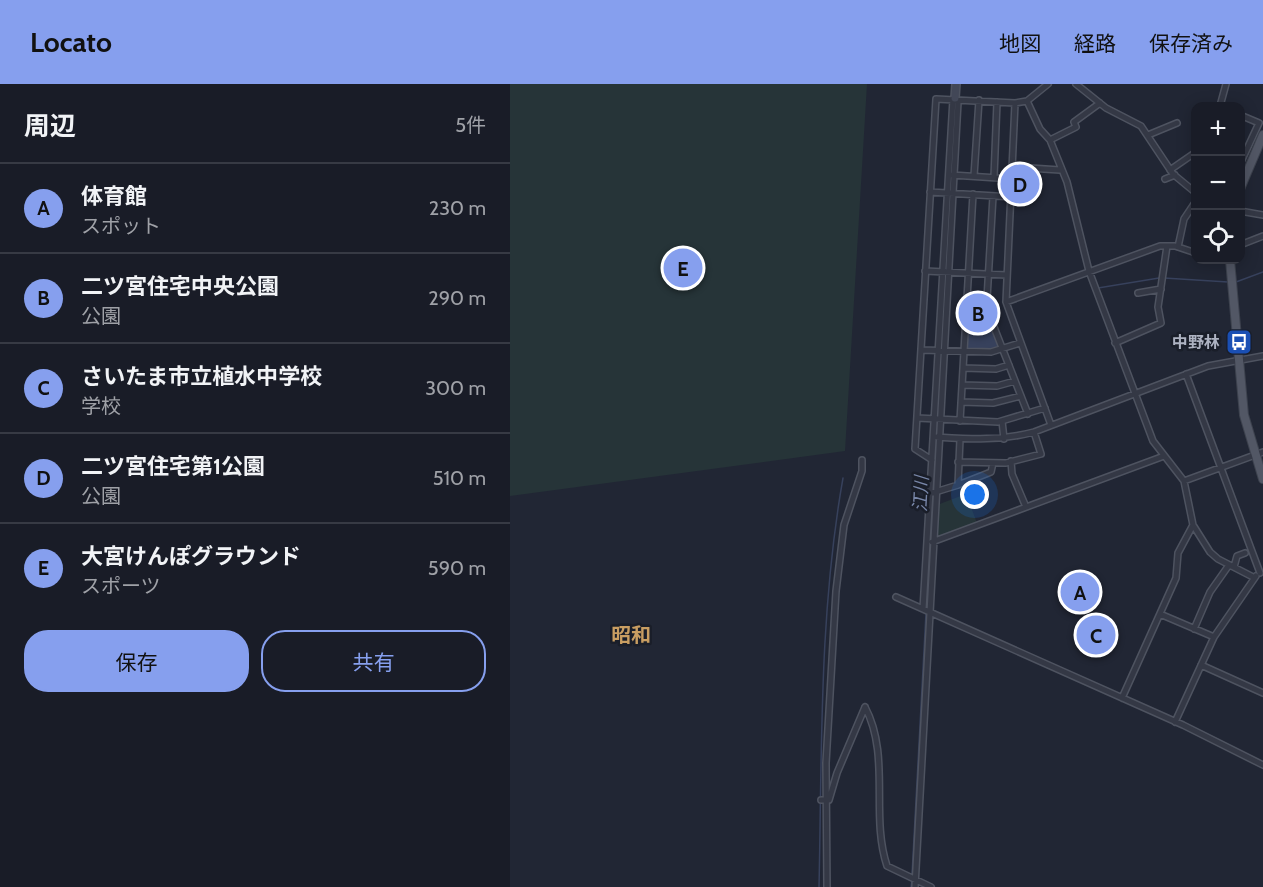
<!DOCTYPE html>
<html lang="ja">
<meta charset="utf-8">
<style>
body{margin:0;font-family:Cabin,"Noto Sans JP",sans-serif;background:#262933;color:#f1f3f6}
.controls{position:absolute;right:18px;top:18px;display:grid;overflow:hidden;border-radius:12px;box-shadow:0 3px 15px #0003}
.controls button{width:54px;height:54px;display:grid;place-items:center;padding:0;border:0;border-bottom:2px solid #373a44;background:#191c27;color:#f1f3f6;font:30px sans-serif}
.you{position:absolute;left:465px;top:411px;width:21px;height:21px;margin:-15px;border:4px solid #fff;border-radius:50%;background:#1a73e8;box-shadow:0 0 0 9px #1a73e833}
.badge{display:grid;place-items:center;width:39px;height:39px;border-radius:50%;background:#869fee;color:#111;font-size:20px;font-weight:700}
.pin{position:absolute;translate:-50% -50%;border:3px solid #fff;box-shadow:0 2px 6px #0006}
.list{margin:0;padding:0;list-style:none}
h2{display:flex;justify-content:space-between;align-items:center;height:78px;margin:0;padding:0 24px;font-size:26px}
h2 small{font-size:20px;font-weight:400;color:#9fa1a7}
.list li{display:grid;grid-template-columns:39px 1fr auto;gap:18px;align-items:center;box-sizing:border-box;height:90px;padding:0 24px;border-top:2px solid #373a44}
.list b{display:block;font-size:22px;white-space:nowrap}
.list p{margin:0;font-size:20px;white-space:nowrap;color:#9fa1a7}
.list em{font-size:20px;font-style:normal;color:#9fa1a7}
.actions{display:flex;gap:12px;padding:18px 24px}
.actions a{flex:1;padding:14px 0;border:2px solid #869fee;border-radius:24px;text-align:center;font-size:21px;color:#869fee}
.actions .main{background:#869fee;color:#111}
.icon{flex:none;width:33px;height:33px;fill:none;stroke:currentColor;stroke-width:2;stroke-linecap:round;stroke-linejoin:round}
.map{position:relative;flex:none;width:753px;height:803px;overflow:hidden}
header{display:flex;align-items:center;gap:36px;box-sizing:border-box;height:84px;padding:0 30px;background:#869fee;color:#111}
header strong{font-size:28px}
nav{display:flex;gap:33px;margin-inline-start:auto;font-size:21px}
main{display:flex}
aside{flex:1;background:#191c27}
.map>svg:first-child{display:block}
.green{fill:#263438}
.water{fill:#37415c}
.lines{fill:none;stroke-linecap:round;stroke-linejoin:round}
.stream{stroke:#37415c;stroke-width:1.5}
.street-casing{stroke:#4e5360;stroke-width:8}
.secondary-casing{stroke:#4e5360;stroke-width:10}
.primary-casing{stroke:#3d424e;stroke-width:10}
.street{stroke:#343845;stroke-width:5}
.secondary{stroke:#424757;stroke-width:7}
.primary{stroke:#525765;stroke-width:8}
.labels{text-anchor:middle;stroke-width:5;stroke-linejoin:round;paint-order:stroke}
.poi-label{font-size:16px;font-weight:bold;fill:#aeb3c2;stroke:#1a1e29;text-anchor:end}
.water-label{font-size:18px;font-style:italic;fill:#7886a8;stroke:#1a1e29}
.quarter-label{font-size:20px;font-weight:bold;fill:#c99e62;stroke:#1a1e29}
</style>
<header>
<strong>Locato</strong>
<nav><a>地図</a><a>経路</a><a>保存済み</a></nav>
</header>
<main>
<aside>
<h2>周辺<small>5件</small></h2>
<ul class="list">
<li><span class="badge">A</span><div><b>体育館</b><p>スポット</p></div><em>230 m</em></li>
<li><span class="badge">B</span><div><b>二ツ宮住宅中央公園</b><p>公園</p></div><em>290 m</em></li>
<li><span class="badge">C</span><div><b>さいたま市立植水中学校</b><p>学校</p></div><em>300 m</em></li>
<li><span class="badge">D</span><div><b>二ツ宮住宅第1公園</b><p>公園</p></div><em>510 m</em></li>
<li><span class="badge">E</span><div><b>大宮けんぽグラウンド</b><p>スポーツ</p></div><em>590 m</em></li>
</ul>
<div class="actions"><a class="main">保存</a><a>共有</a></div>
</aside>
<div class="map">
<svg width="753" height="803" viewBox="0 0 753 803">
<rect width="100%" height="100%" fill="#212634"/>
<path class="green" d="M 0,0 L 357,0 L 335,367 L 0,412 Z
M 456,410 L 467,439 L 424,456 L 427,421 Z"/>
<path class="water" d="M 458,234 L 479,236 L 489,263 L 481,266 L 457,264 Z"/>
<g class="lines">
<path class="stream" d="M 440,108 L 441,92
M 436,186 L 440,113
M 654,194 L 718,198
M 726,198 L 753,188
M 588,204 L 649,194
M 431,263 L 435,190
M 427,332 L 431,268
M 426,350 L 427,337
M 423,407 L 426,355
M 416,524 L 423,412
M 402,791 L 416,529
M 309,803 C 312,666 309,529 333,394
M 401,803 L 402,795"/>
<g class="street-casing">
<path id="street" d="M 566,0 L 596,24 L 631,42 L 663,90 L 686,109
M 517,17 L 530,45 L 540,56 L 557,98 L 579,187 L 643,357 L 674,397 L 683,441 L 700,468 L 708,475 L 743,493
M 505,19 L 496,218 L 541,341
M 710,22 L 716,0
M 730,31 L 749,39 L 730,80
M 638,51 L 667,39
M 540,56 L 566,43 L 564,38 L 590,19
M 504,83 L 550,86
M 660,86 L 686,68
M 442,91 L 503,95
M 464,92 L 469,16
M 484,93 L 487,18
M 655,95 L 665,91
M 420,108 L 502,113
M 483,112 L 477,215 L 480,233 L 518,330
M 730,127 L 753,131
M 730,161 L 753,152
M 668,163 L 674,135 L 686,117
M 415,187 L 496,191
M 628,209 L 651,205
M 496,218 L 650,162 L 665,162 L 686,169
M 605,259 L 651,239 L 648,223 L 657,162
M 411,266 L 481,268 L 510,259
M 453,284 L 486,285 L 499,281
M 676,290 L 750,489
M 452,301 L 487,302 L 505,297
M 451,318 L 483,319 L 511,312
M 407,334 L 488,338 L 535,324
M 450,337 L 463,110
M 492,337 L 494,355
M 427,353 C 461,355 490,357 524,348 L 698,282 L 753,272
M 422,376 L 405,365 L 426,15 L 505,19 L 517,17 L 538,0
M 501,377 L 502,390 L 516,423
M 448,378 L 496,379 L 531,370 L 524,348
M 674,397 L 753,368
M 448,401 L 481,388 L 483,379
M 422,409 L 448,401 L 450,355
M 422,458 L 654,372
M 724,483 L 727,472 L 735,469
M 386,513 L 673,641 L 753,681
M 413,525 L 443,15
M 650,530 L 704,553
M 684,545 L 700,508 L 719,481
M 691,581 L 753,609
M 612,614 L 666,494 L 668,469 L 683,441
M 355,623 C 381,672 360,731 377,782 L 421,803
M 665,638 L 704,553 L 746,492
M 311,716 L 319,716 L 327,689 L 355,623
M 317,803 L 316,679 L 326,507 L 334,441 L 352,387 L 352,376
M 405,803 L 448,18 L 445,14"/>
</g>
<g class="secondary-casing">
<path id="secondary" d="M 445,14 L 446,0"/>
</g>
<g class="primary-casing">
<path id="primary" d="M 730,105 L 753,51
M 720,176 L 734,331 L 753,395"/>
</g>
<use href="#street" class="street"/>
<use href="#secondary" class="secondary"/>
<use href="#primary" class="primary"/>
</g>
<defs>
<g id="bus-square" transform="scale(1.35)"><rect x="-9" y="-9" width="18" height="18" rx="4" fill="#1a4fb4" stroke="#1a1e29"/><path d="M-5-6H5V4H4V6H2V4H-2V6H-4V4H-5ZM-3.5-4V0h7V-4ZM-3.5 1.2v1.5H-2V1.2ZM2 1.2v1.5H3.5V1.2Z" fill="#fff"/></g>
</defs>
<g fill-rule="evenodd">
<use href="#bus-square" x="729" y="258"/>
</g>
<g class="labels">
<g class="poi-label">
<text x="710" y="264">中野林</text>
</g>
<g class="water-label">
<text transform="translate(411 410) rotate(-87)" y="6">江川</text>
</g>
<g class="quarter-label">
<text x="121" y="558">昭和</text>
</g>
</g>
</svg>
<div class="controls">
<button>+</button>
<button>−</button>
<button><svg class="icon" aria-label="locate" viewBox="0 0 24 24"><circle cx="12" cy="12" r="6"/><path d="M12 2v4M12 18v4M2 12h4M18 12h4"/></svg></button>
</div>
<div class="you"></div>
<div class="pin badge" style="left:570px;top:508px">A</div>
<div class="pin badge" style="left:468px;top:229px">B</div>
<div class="pin badge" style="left:586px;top:551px">C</div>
<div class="pin badge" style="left:510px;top:100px">D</div>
<div class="pin badge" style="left:173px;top:184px">E</div>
</div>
</main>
